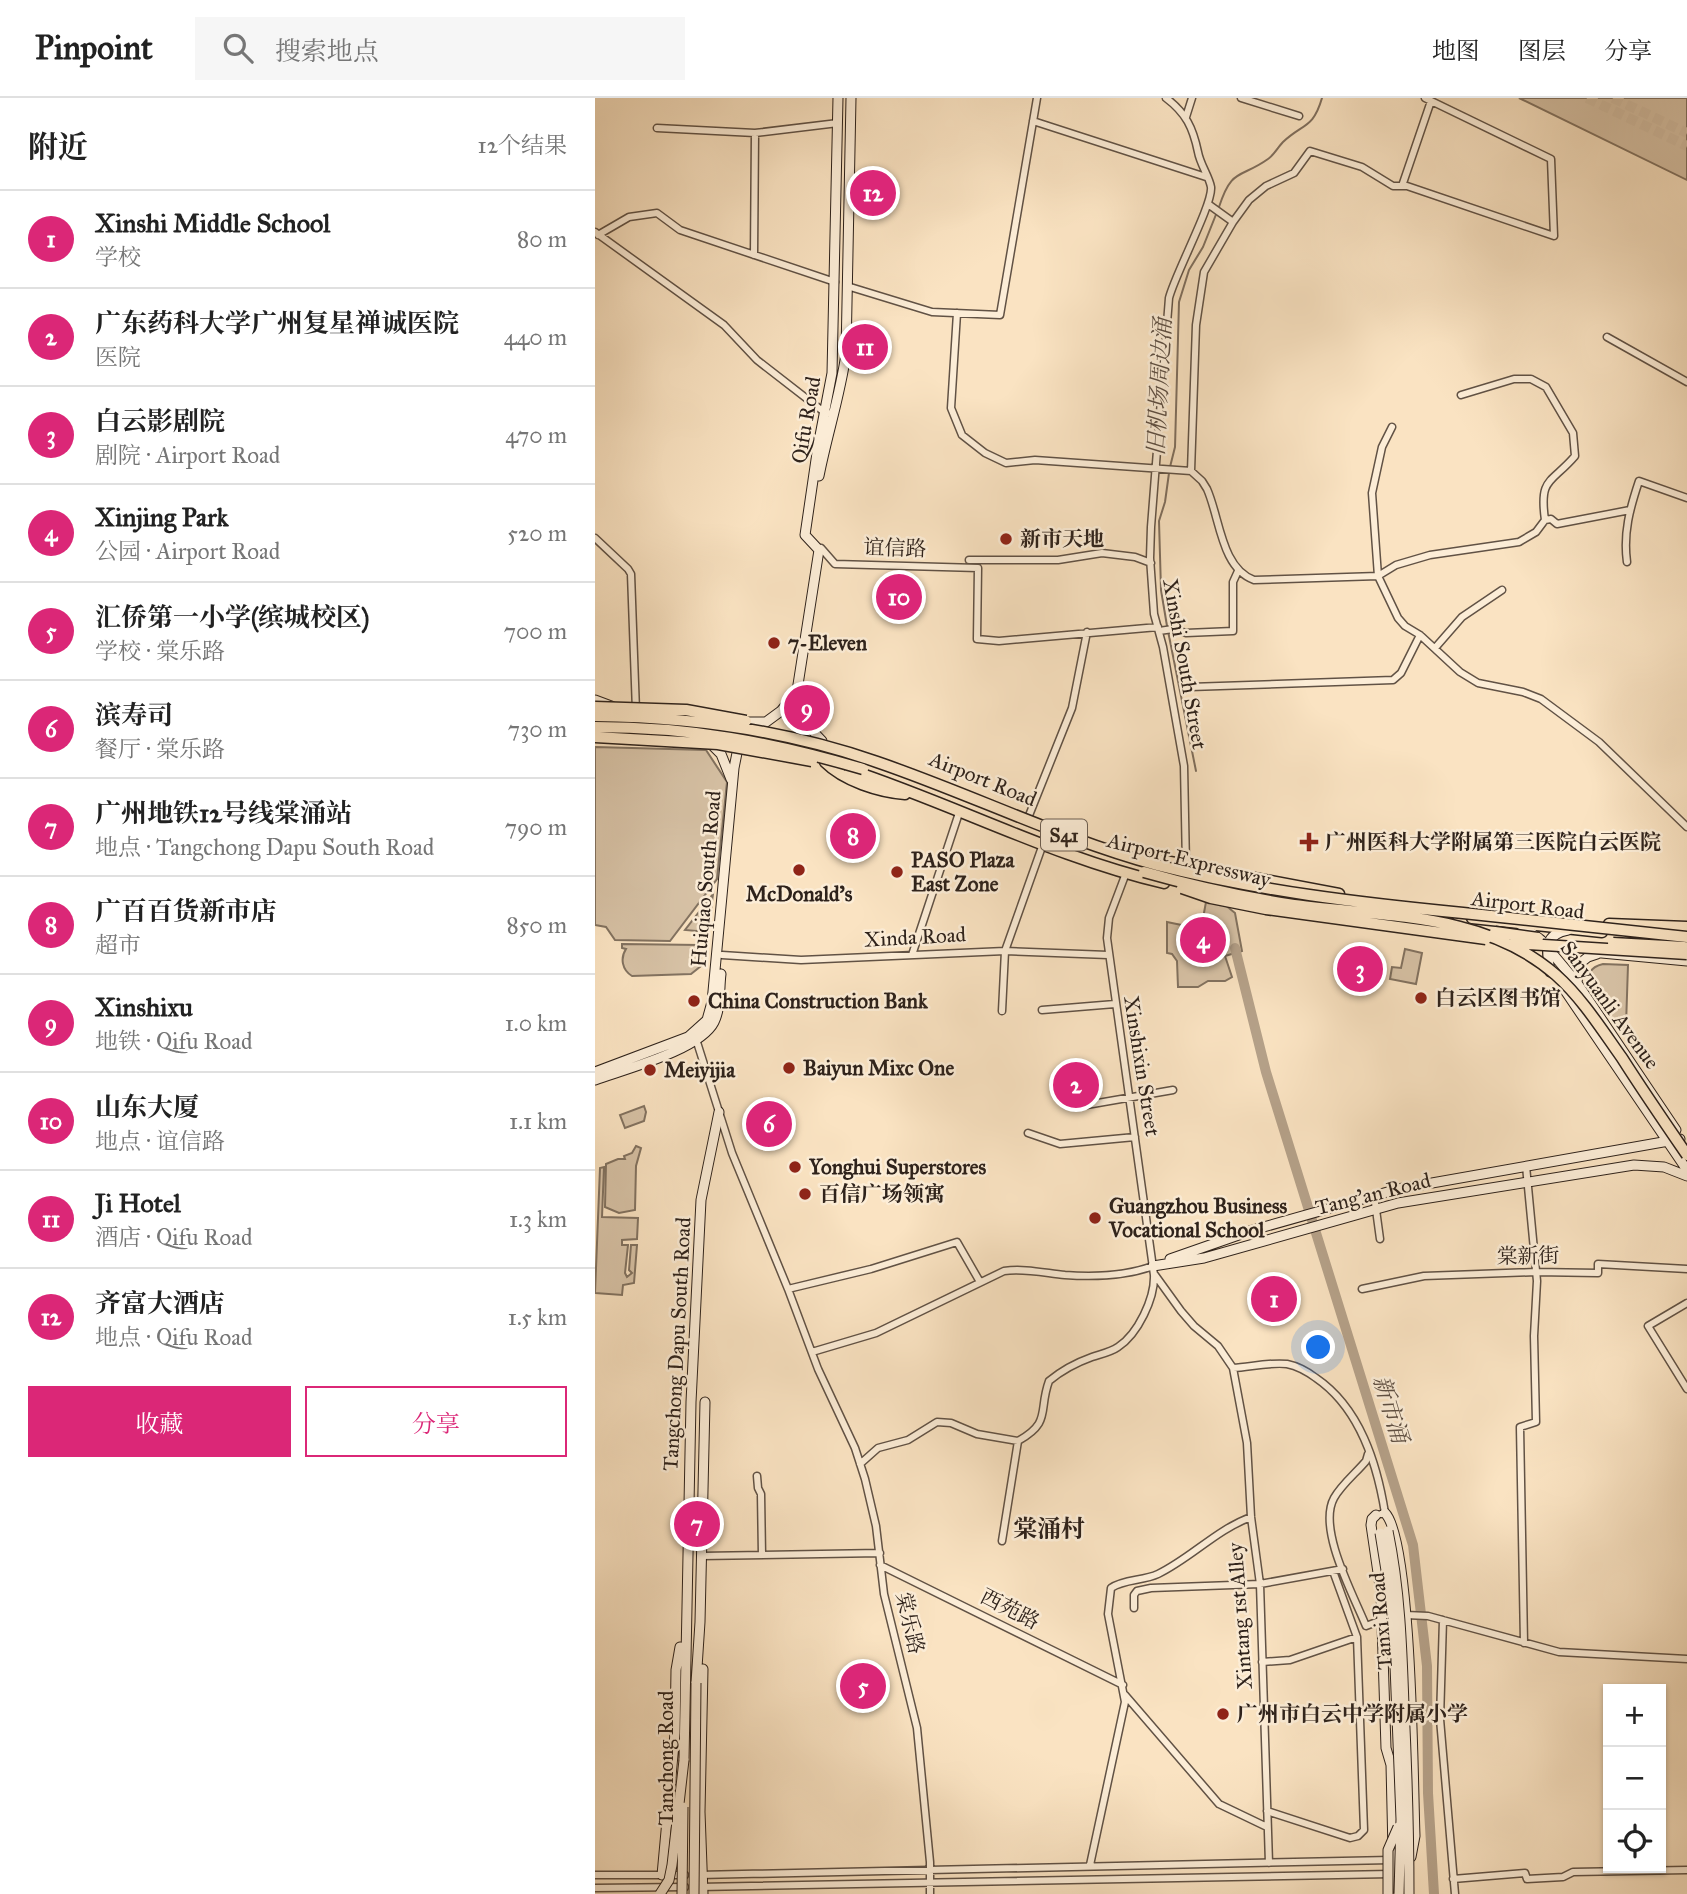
<!DOCTYPE html>
<html lang="zh">
<meta charset="utf-8">
<style>
body{margin:0;font-family:"IM FELL Great Primer","Noto Serif SC",serif;background:#f6f6f6;color:#222}
.controls{position:absolute;right:21px;bottom:21px;display:grid;overflow:hidden;border-radius:0px;box-shadow:0 2px 5px #0004}
.controls button{width:63px;height:63px;display:grid;place-items:center;padding:0;border:0;border-bottom:2px solid #e0e0e0;background:#fff;color:#222;font:35px sans-serif}
.you{position:absolute;left:724px;top:1250px;width:24px;height:24px;margin:-18px;border:5px solid #fff;border-radius:50%;background:#1a73e8;box-shadow:0 0 0 10px #1a73e833}
.badge{display:grid;place-items:center;width:46px;height:46px;border-radius:50%;background:#db2777;color:#fff;font-size:23px;font-weight:700}
.pin{position:absolute;translate:-50% -50%;border:4px solid #fff;box-shadow:0 2px 7px #0006}
.list{margin:0;padding:0;list-style:none}
h2{display:flex;justify-content:space-between;align-items:center;height:91px;margin:0;padding:0 28px;font-size:30px}
h2 small{font-size:23px;font-weight:400;color:#767676}
.list li{display:grid;grid-template-columns:46px 1fr auto;gap:21px;align-items:center;box-sizing:border-box;height:98px;padding:0 28px;border-top:2px solid #e0e0e0}
.list b{display:block;font-size:26px;white-space:nowrap}
.list p{margin:0;font-size:23px;white-space:nowrap;color:#767676}
.list em{font-size:23px;font-style:normal;color:#767676}
.actions{display:flex;gap:14px;padding:21px 28px}
.actions a{flex:1;padding:16px 0;border:2px solid #db2777;border-radius:0px;text-align:center;font-size:24px;color:#db2777}
.actions .main{background:#db2777;color:#fff}
.icon{flex:none;width:38px;height:38px;fill:none;stroke:currentColor;stroke-width:2;stroke-linecap:round;stroke-linejoin:round}
.map{position:relative;flex:none;width:1092px;height:1796px;overflow:hidden}
header{display:flex;align-items:center;gap:42px;box-sizing:border-box;height:98px;padding:0 35px;background:#fff;border-bottom:2px solid #e0e0e0}
header strong{font-size:33px}
nav{display:flex;gap:38px;margin-inline-start:auto;font-size:24px}
.search{width:490px;height:63px;background:#f6f6f6;display:flex;align-items:center;gap:18px;box-sizing:border-box;padding:0 24px;border-radius:0px;color:#767676;font-size:26px}
main{display:flex}
aside{flex:1;background:#fff}
.map>svg:first-child{display:block}
.green{fill:#d7c2a6;stroke:#827260;stroke-width:2}
.lines{fill:none;stroke-linecap:round;stroke-linejoin:round}
.stream{stroke:#7f6e5d;stroke-width:2}
.river{stroke:#b5a189;stroke-width:10}
.primary-tunnel{stroke:#d1bca1;stroke-width:10;stroke-dasharray:10 5;stroke-linecap:butt}
.street-casing{stroke:#615245;stroke-width:9}
.secondary-casing{stroke:#2e221b;stroke-width:11}
.highway-casing{stroke:#2e221b;stroke-width:13}
.street{stroke:#fcedd7;stroke-width:6}
.secondary{stroke:#fcedd7;stroke-width:9}
.highway{stroke:#fae3c2;stroke-width:10}
.secondary-bridge-casing{stroke:#2e221b;stroke-width:11;stroke-linecap:butt}
.highway-bridge-casing{stroke:#2e221b;stroke-width:13;stroke-linecap:butt}
.secondary-bridge{stroke:#fcedd7;stroke-width:9}
.highway-bridge{stroke:#fae3c2;stroke-width:10}
.poi-dot{fill:#8f2418;stroke:#fcedd7;stroke-width:2.5}
.labels{text-anchor:middle;stroke-width:5;stroke-linejoin:round;paint-order:stroke}
.shield{fill:#fcedd7;stroke:#6c5f53;stroke-width:2}
.shield-label{font-size:19px;font-weight:bold;fill:#2e221b}
.street-label{font-size:21px;fill:#2e221b;stroke:#fcedd7}
.poi-label{font-size:21px;font-weight:bold;fill:#2e221b;stroke:#fcedd7;text-anchor:start}
.water-label{font-size:23px;font-style:italic;fill:#5d4e42;stroke:#fcedd7}
.quarter-label{font-size:24px;font-weight:bold;fill:#2e221b;stroke:#fcedd7}
</style>
<header>
<strong>Pinpoint</strong>
<div class="search"><svg class="icon" aria-label="search" viewBox="0 0 24 24"><circle cx="10" cy="10" r="6"/><path d="M15 15l6 6"/></svg>搜索地点</div>
<nav><a>地图</a><a>图层</a><a>分享</a></nav>
</header>
<main>
<aside>
<h2>附近<small>12个结果</small></h2>
<ul class="list">
<li><span class="badge">1</span><div><b>Xinshi Middle School</b><p>学校</p></div><em>80 m</em></li>
<li><span class="badge">2</span><div><b>广东药科大学广州复星禅诚医院</b><p>医院</p></div><em>440 m</em></li>
<li><span class="badge">3</span><div><b>白云影剧院</b><p>剧院 · Airport Road</p></div><em>470 m</em></li>
<li><span class="badge">4</span><div><b>Xinjing Park</b><p>公园 · Airport Road</p></div><em>520 m</em></li>
<li><span class="badge">5</span><div><b>汇侨第一小学(缤城校区)</b><p>学校 · 棠乐路</p></div><em>700 m</em></li>
<li><span class="badge">6</span><div><b>滨寿司</b><p>餐厅 · 棠乐路</p></div><em>730 m</em></li>
<li><span class="badge">7</span><div><b>广州地铁12号线棠涌站</b><p>地点 · Tangchong Dapu South Road</p></div><em>790 m</em></li>
<li><span class="badge">8</span><div><b>广百百货新市店</b><p>超市</p></div><em>850 m</em></li>
<li><span class="badge">9</span><div><b>Xinshixu</b><p>地铁 · Qifu Road</p></div><em>1.0 km</em></li>
<li><span class="badge">10</span><div><b>山东大厦</b><p>地点 · 谊信路</p></div><em>1.1 km</em></li>
<li><span class="badge">11</span><div><b>Ji Hotel</b><p>酒店 · Qifu Road</p></div><em>1.3 km</em></li>
<li><span class="badge">12</span><div><b>齐富大酒店</b><p>地点 · Qifu Road</p></div><em>1.5 km</em></li>
</ul>
<div class="actions"><a class="main">收藏</a><a>分享</a></div>
</aside>
<div class="map">
<svg width="1092" height="1796" viewBox="0 0 1092 1796">
<rect width="100%" height="100%" fill="#fae3c2"/>
<filter id="stains"><feTurbulence type="fractalNoise" baseFrequency=".00286" numOctaves="4"/><feColorMatrix values="0 0 0 0 .2 0 0 0 0 .09 0 0 0 0 .02 0 0 0 .5 -.17"/></filter>
<radialGradient id="worn" r=".72"><stop offset=".6" stop-color="#630" stop-opacity="0"/><stop offset="1" stop-color="#630" stop-opacity=".3"/></radialGradient>
<path class="green" d="M 924,0 L 1092,0 L 1092,82 Z
M 0,649 L 111,652 L 132,684 L 122,781 L 75,843 L 20,842 L 11,829 L 0,827 Z
M 613,793 L 640,815 L 647,853 L 630,858 L 637,879 L 630,883 L 613,883 L 603,889 L 583,889 L 582,863 L 577,856 L 572,855 L 572,824 L 606,831 Z
M 118,796 L 113,834 L 90,832 Z
M 27,846 L 105,847 L 106,868 L 96,876 L 37,878 C 27,872 25,860 31,851 L 27,850 Z
M 810,851 L 827,855 L 821,886 L 795,881 L 797,869 L 806,870 Z
M 1008,866 L 1033,867 L 1031,928 L 1026,934 L 995,890 C 991,877 995,869 1008,866 Z
M 49,1008 L 51,1014 L 49,1023 L 30,1030 L 25,1017 Z
M 41,1048 L 46,1050 L 41,1068 L 40,1112 L 24,1115 L 10,1109 L 11,1066 L 23,1061 L 30,1061 L 29,1058 L 37,1055 Z
M 9,1069 L 7,1119 L 43,1120 L 42,1141 L 27,1142 L 27,1147 L 33,1147 L 30,1175 L 32,1179 L 37,1175 L 34,1172 L 36,1147 L 42,1147 L 39,1185 L 28,1187 L 27,1197 L 0,1195 L 5,1070 Z"/>
<g class="lines">
<path class="stream" d="M 624,109 C 637,69 645,81 673,61 C 679,57 683,49 688,44 C 708,25 718,31 727,0
M 575,369 L 580,349 L 584,204 L 594,172 L 608,149 L 622,114
M 572,528 L 566,492 L 564,423 L 570,404 L 574,375
M 573,533 L 601,673"/>
<path class="river" d="M 640,850 L 671,974 L 818,1447 L 832,1568 L 833,1695 L 839,1796"/>
<path class="primary-tunnel" d="M 992,0 L 1092,48
M 1018,0 L 1092,35"/>
<g class="street-casing">
<path id="street" d="M 571,0 C 591,15 598,30 603,54 C 605,66 614,78 616,89 C 618,106 580,176 574,200 L 556,429 L 555,460 L 559,516 L 568,549 L 589,668 L 591,768
M 646,0 L 704,18
M 591,19 L 597,0
M 438,23 L 611,79
M 62,30 L 160,35 L 243,25
M 807,88 L 836,3
M 613,106 L 638,124
M 0,134 L 129,227 L 162,262 L 229,314 L 233,315
M 3,137 L 34,119 L 62,115 L 85,132 L 240,184
M 159,157 L 160,35
M 252,188 L 337,214 L 405,217 L 442,0
M 362,215 L 356,310 L 367,337 L 390,355 L 411,365 L 440,362 L 596,373 L 607,383 L 612,391 C 625,420 626,470 659,482 L 783,478 L 801,467 L 835,457 L 924,444 L 941,434 L 950,422 C 944,379 956,386 980,358 L 978,335 L 951,289 L 936,281 L 919,281 L 866,297
M 1012,239 L 1092,284
M 797,329 L 787,349 L 777,395 L 783,478 L 803,520 L 810,528 L 825,537 L 865,574 L 883,585 L 928,594 L 946,601 L 1004,644 L 1092,729
M 596,373 L 601,227 L 609,174 L 638,124 L 654,102 L 671,88 L 699,75 L 715,53 L 767,69 L 798,88 L 812,88 L 959,138 L 956,61 L 830,0
M 950,422 L 956,421 L 962,426 L 1035,412
M 0,440 L 33,471 L 36,476 L 41,613
M 224,452 L 226,450 L 240,466 L 383,470 L 382,541 L 404,543 L 563,529
M 374,462 L 463,462 L 507,455 L 540,459 L 556,465
M 1032,464 C 1028,435 1035,410 1044,383 L 1092,400
M 564,533 L 578,531 L 591,535 L 638,533 L 638,484 L 643,473
M 840,550 L 867,519 L 907,492
M 595,589 L 798,582 L 806,575 L 825,537
M 433,720 L 477,610 L 492,534
M 127,857 L 206,862 L 410,853 L 513,857
M 317,857 L 365,712
M 447,912 L 520,906
M 407,913 L 410,853 L 448,746
M 101,941 L 137,1055 L 193,1191 L 223,1271 L 260,1350 L 270,1381 L 281,1428 L 289,1496 L 322,1630 L 335,1764 L 335,1796
M 480,1009 L 578,992
M 433,1035 L 465,1046 L 540,1039
M 779,1097 L 785,1141
M 560,1177 L 586,1213 L 599,1228 L 623,1248 L 638,1270 L 652,1345 L 656,1419 L 665,1486 L 674,1765
M 193,1191 L 276,1171 L 362,1144 L 385,1184
M 767,1191 L 829,1178 L 941,1174 L 1003,1175 L 1003,1166 L 1092,1171
M 1092,1205 L 1053,1228 L 1092,1291
M 217,1254 L 281,1235 L 409,1173 C 429,1170 450,1175 470,1177 C 498,1179 531,1178 558,1168
M 638,1270 C 655,1269 675,1264 692,1266 C 702,1268 713,1274 721,1280 C 765,1310 782,1365 790,1415 L 786,1416
M 773,1356 L 771,1363 C 761,1375 747,1386 739,1400 C 722,1431 759,1498 771,1528 L 787,1522
M 265,1366 L 283,1350 L 313,1342 L 342,1324 L 356,1325 L 382,1336 L 423,1343 C 457,1324 443,1313 454,1283 C 466,1273 483,1264 497,1259 C 506,1256 516,1254 523,1249 C 543,1236 560,1200 559,1177 L 512,840 L 514,820 L 531,775
M 162,1378 L 163,1390 L 166,1396 L 167,1457
M 407,1443 L 423,1343
M 106,1458 L 285,1455
M 285,1467 L 528,1587
M 539,1510 L 539,1497 L 542,1493 L 556,1490 L 665,1486 L 748,1471
M 811,1517 L 833,1518 L 964,1554 L 1092,1561
M 848,1522 L 845,1621 L 860,1796
M 929,1545 L 925,1329 L 941,1324 L 939,1238 L 942,1183 L 931,1068
M 667,1564 L 695,1562 L 762,1539
M 530,1597 L 624,1706 L 672,1729
M 672,1713 L 755,1740 L 763,1738 L 769,1732 L 762,1539 L 738,1473
M 495,1767 L 530,1604 L 513,1516 L 516,1490 C 529,1481 548,1483 563,1476 C 596,1460 621,1432 656,1419
M 0,1777 L 90,1777
M 104,1777 L 796,1762
M 858,1781 L 930,1775 L 932,1781 L 968,1779 L 978,1774 L 1092,1772
M 104,1789 L 796,1776
M 0,1790 L 90,1789"/>
</g>
<g class="secondary-casing">
<path id="secondary" d="M 224,378 C 232,337 245,298 251,256 L 256,0
M 205,589 C 204,612 210,626 227,643
M 0,602 L 16,608
M 147,624 L 171,624 L 186,613 L 202,593 L 224,452 L 210,437 L 223,348 L 237,275 L 243,0
M 115,645 L 126,656 L 136,681
M 926,827 L 946,842 L 982,885 L 1081,1032
M 996,854 L 1092,863
M 955,874 C 952,853 947,837 973,832
M 982,885 L 984,866 L 993,859 L 1002,856
M 969,891 L 1092,1072
M 0,974 L 93,939 L 112,922 L 117,904 L 139,670 L 144,645
M 0,982 C 30,971 105,952 119,924 C 126,910 124,891 126,876
M 575,1161 L 658,1132 L 803,1091 L 1085,1041
M 558,1168 L 609,1160 L 803,1105 L 1039,1067 L 1069,1069 L 1092,1078
M 790,1415 C 817,1442 818,1687 820,1738 L 816,1759
M 781,1417 L 777,1421 L 776,1427 L 786,1495 L 791,1650 L 796,1667 L 799,1796
M 108,1571 L 105,1714 L 108,1796
M 101,1585 L 105,1524 L 110,1304
M 89,1662 L 96,1304 L 106,1102 L 124,1014
M 67,1777 L 80,1635 L 81,1572 L 85,1549"/>
</g>
<g class="highway-casing">
<path id="highway" d="M 230,664 C 249,683 284,694 310,696
M 255,672 C 361,707 461,760 569,785
M 554,760 L 744,796
M 671,799 L 731,805
M 877,820 L 1007,834
M 1014,826 L 1092,829"/>
</g>
<use href="#street" class="street"/>
<use href="#secondary" class="secondary"/>
<use href="#highway" class="highway"/>
<g class="secondary-bridge-casing">
<path id="secondary-bridge" d="M 793,1433 C 805,1491 807,1549 809,1608 C 812,1671 814,1733 814,1796
M 785,1435 L 798,1516 L 806,1721 L 804,1796
M 65,1796 L 74,1782 L 77,1767 L 89,1662
M 87,1796 L 88,1709
M 99,1796 L 101,1585
M 793,1796 L 793,1752 L 803,1729"/>
</g>
<g class="highway-bridge-casing">
<path id="highway-bridge" d="M 0,609 L 91,612 L 151,623
M 0,618 C 97,619 190,632 282,664 C 376,696 466,741 562,767 C 663,793 765,805 868,815 C 943,823 1017,831 1092,839
M 0,629 C 96,629 176,644 268,671
M 0,639 L 123,646 L 217,663
M 549,774 C 598,788 648,799 699,807 C 788,819 890,814 961,877 C 987,900 1007,932 1027,960 C 1048,993 1070,1025 1092,1057
M 587,790 L 616,800 L 671,811 L 891,841
M 900,834 L 943,840
M 918,845 L 1092,856
M 1018,845 L 1089,849"/>
</g>
<use href="#secondary-bridge" class="secondary-bridge"/>
<use href="#highway-bridge" class="highway-bridge"/>
</g>
<g class="poi-dot">
<circle cx="411" cy="441" r="7"/>
<circle cx="179" cy="545" r="7"/>
<path d="M710.5 733.5h7v7h7v7h-7v7h-7v-7h-7v-7h7z"/>
<circle cx="204" cy="772" r="7"/>
<circle cx="302" cy="774" r="7"/>
<circle cx="826" cy="900" r="7"/>
<circle cx="99" cy="903" r="7"/>
<circle cx="194" cy="970" r="7"/>
<circle cx="55" cy="972" r="7"/>
<circle cx="200" cy="1069" r="7"/>
<circle cx="210" cy="1096" r="7"/>
<circle cx="500" cy="1120" r="7"/>
<circle cx="628" cy="1616" r="7"/>
</g>
<g class="labels">
<rect class="shield" x="446" y="721.5" width="46" height="31" rx="5"/>
<g class="shield-label">
<text x="469" y="744">S41</text>
</g>
<g class="street-label">
<text transform="translate(211 322) rotate(-80)" y="7">Qifu Road</text>
<text transform="translate(300 450) rotate(2)" y="7">谊信路</text>
<text transform="translate(590 566) rotate(80)" y="7">Xinshi South Street</text>
<text transform="translate(388 681) rotate(22)" y="7">Airport Road</text>
<text transform="translate(594 762) rotate(14)" y="7">Airport Expressway</text>
<text transform="translate(111 781) rotate(-85)" y="7">Huiqiao South Road</text>
<text transform="translate(933 807) rotate(7)" y="7">Airport Road</text>
<text transform="translate(320 839) rotate(-3)" y="7">Xinda Road</text>
<text transform="translate(1015 907) rotate(54)" y="7">Sanyuanli Avenue</text>
<text transform="translate(547 968) rotate(81)" y="7">Xinshixin Street</text>
<text transform="translate(778 1096) rotate(-14)" y="7">Tang'an Road</text>
<text transform="translate(933 1158) rotate(-1)" y="7">棠新街</text>
<text transform="translate(82 1246) rotate(-87)" y="7">Tangchong Dapu South Road</text>
<text transform="translate(415 1511) rotate(27)" y="7">西苑路</text>
<text transform="translate(645 1518) rotate(-94)" y="7">Xintang 1st Alley</text>
<text transform="translate(786 1523) rotate(-95)" y="7">Tanxi Road</text>
<text transform="translate(315 1525) rotate(77)" y="7">棠乐路</text>
<text transform="translate(71 1660) rotate(-90)" y="7">Tanchong Road</text>
</g>
<g class="poi-label">
<text x="425" y="448">新市天地</text>
<text x="193" y="552">7-Eleven</text>
<text x="730" y="751">广州医科大学附属第三医院白云医院</text>
<text x="316" y="769">PASO Plaza<tspan x="316" dy="24">East Zone</tspan></text>
<text x="204" y="803" text-anchor="middle">McDonald's</text>
<text x="840" y="907">白云区图书馆</text>
<text x="113" y="910">China Construction Bank</text>
<text x="208" y="977">Baiyun Mixc One</text>
<text x="69" y="979">Meiyijia</text>
<text x="214" y="1076">Yonghui Superstores</text>
<text x="224" y="1103">百信广场领寓</text>
<text x="514" y="1115">Guangzhou Business<tspan x="514" dy="24">Vocational School</tspan></text>
<text x="642" y="1623">广州市白云中学附属小学</text>
</g>
<g class="water-label">
<text transform="translate(564 289) rotate(-87)" y="8">旧机场周边涌</text>
<text transform="translate(796 1311) rotate(73)" y="8">新市涌</text>
</g>
<g class="quarter-label">
<text x="454" y="1439">棠涌村</text>
</g>
</g>
<rect width="100%" height="100%" filter="url(#stains)"/>
<rect width="100%" height="100%" fill="url(#worn)"/>
</svg>
<div class="controls">
<button>+</button>
<button>−</button>
<button><svg class="icon" aria-label="locate" viewBox="0 0 24 24"><circle cx="12" cy="12" r="6"/><path d="M12 2v4M12 18v4M2 12h4M18 12h4"/></svg></button>
</div>
<div class="you"></div>
<div class="pin badge" style="left:679px;top:1201px">1</div>
<div class="pin badge" style="left:481px;top:987px">2</div>
<div class="pin badge" style="left:765px;top:871px">3</div>
<div class="pin badge" style="left:608px;top:842px">4</div>
<div class="pin badge" style="left:268px;top:1588px">5</div>
<div class="pin badge" style="left:174px;top:1026px">6</div>
<div class="pin badge" style="left:102px;top:1426px">7</div>
<div class="pin badge" style="left:258px;top:738px">8</div>
<div class="pin badge" style="left:212px;top:610px">9</div>
<div class="pin badge" style="left:304px;top:499px">10</div>
<div class="pin badge" style="left:270px;top:249px">11</div>
<div class="pin badge" style="left:278px;top:95px">12</div>
</div>
</main>
